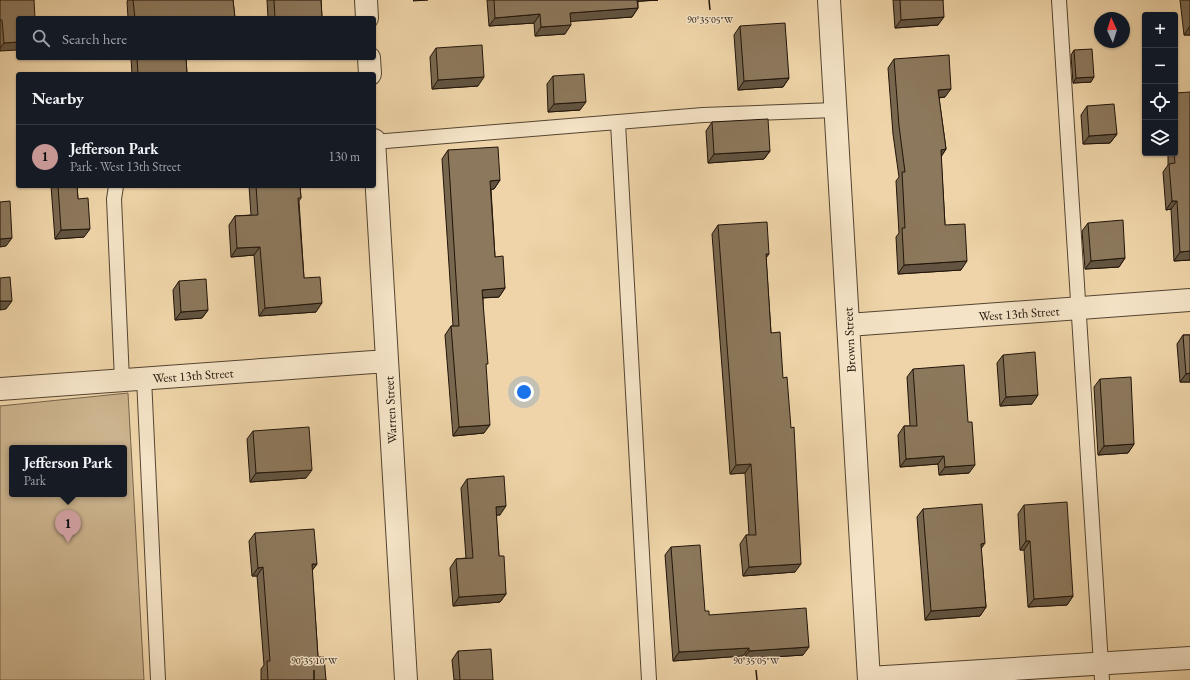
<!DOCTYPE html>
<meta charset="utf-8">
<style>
body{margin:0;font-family:"EB Garamond",serif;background:#242831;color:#f1f3f6}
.controls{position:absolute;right:12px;top:12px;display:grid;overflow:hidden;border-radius:4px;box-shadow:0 1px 3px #0004}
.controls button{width:36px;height:36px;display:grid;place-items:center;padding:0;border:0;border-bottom:1px solid #363941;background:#171b24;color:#f1f3f6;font:20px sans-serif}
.compass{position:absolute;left:1094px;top:12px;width:36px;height:36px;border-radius:50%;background:#171b24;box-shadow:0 1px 3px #0004;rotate:356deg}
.you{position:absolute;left:524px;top:392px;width:14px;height:14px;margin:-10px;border:3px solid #fff;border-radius:50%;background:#1a73e8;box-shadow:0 0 0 6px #1a73e833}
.badge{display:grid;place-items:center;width:26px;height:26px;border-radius:50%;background:#c59692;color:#111;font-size:13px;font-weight:700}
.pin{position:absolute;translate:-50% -33px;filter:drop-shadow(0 1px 2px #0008)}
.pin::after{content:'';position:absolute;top:21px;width:14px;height:12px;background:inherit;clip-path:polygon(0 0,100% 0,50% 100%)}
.popup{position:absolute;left:9px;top:445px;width:118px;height:52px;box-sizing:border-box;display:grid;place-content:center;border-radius:4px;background:#171b24;filter:drop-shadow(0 1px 3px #0005);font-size:13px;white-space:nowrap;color:#9ea1a6}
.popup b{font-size:15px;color:#f1f3f6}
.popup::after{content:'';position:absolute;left:50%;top:100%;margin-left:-8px;border:8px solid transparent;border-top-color:#171b24}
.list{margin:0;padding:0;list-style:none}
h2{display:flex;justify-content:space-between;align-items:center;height:52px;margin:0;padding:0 16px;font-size:17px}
h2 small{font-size:13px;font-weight:400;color:#9ea1a6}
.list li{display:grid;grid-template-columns:26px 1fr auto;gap:12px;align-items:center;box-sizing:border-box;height:64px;padding:0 16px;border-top:1px solid #363941}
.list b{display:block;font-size:15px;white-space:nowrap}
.list p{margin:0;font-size:13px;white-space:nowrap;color:#9ea1a6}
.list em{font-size:13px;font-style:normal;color:#9ea1a6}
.icon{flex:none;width:22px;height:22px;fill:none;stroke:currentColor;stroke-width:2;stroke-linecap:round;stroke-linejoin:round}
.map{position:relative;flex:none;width:1190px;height:680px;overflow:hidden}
.search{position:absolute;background:#171b24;box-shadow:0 1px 3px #0004;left:16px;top:16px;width:360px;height:44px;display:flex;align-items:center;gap:10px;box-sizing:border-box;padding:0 14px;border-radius:4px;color:#9ea1a6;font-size:15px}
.panel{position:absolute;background:#171b24;box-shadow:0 1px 3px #0004;left:16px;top:72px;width:360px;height:116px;border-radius:4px}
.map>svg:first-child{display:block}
.green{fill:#cbb38d;stroke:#76644b;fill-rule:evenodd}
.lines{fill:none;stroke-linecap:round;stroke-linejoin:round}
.lane-casing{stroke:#544431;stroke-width:16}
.street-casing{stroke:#544431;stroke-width:24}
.lane{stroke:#f4e3c6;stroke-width:14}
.street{stroke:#f4e3c6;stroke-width:22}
.wall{fill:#78674f;stroke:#211409}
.shaded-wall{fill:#625440;stroke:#211409}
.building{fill:#8c785c;stroke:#211409}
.ticks{fill:none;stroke:#211409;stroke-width:1.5}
.labels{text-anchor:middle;stroke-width:3;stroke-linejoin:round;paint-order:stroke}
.street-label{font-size:13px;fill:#211409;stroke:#f4e3c6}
.ticks-label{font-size:10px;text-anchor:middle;fill:#211409;stroke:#f4e3c6;stroke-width:3;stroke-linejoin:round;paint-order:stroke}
</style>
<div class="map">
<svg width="1190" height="680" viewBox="0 0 1190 680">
<rect width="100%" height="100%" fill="#eed4a8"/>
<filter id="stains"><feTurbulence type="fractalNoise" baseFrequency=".005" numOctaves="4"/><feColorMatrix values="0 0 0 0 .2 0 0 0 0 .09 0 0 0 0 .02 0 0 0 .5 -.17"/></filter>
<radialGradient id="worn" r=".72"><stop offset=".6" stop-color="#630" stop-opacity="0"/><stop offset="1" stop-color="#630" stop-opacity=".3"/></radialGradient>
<path class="green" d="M 128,393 L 144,680 L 0,680 L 0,406 ZM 12,448 L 124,448 L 124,494 L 12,494 Z"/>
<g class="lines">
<g class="lane-casing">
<path id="lane" d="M 1059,0 L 1102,680
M 618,123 L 649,680
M 374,142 L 703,115 L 835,110
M 116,186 L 114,199 L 122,380
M 144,378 L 158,680"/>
</g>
<g class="street-casing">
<path id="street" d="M 366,0 L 367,18
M 829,0 L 869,680
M 369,58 L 370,74
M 374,140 L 406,680
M 848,325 L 1190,300
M 0,389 L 387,361
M 869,678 L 1190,658"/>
</g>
<use href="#lane" class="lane"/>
<use href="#street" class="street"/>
</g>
<path class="wall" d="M 0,0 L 34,0 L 0,51 Z
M 128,0 L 233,0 L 235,18 L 128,18 L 127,1 Z
M 267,0 L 321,0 L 322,18 L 268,18 Z
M 487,0 L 658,0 L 638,1 L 638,8 L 632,17 L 570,21 L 565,34 L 535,36 L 534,23 L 489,26 Z
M 893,0 L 943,0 L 938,25 L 895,28 Z
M 1180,0 L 1190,0 L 1190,35 L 1184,35 Z
M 740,26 L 789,78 L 783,87 L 738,90 L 734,35 Z
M 436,48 L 478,86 L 432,89 L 430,57 Z
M 1074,50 L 1091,82 L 1073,83 L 1071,55 Z
M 131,58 L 192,58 L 186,58 L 187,74 L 132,74 Z
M 894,59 L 945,97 L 939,98 L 946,149 L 941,157 L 945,225 L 961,270 L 898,274 L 896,237 L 899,233 L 896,181 L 899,177 L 893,134 L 888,68 Z
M 553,76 L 580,110 L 548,112 L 547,84 Z
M 1087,106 L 1117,134 L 1110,143 L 1083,144 L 1081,115 Z
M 712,122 L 770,151 L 764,159 L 708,163 L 706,131 Z
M 448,150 L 500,180 L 494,189 L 491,189 L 495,257 L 505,288 L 499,297 L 483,298 L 484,433 L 453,436 L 445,335 L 451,326 L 453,326 L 442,159 Z
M 1168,153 L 1175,153 L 1190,260 L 1174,261 L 1171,209 L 1166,210 L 1163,172 L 1168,165 Z
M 41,186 L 77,186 L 78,199 L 84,237 L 55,239 L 51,186 L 41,187 Z
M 249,186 L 300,186 L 301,198 L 299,201 L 304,278 L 316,312 L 259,316 L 254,255 L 231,257 L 229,225 L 235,216 L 251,215 Z
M 1088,223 L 1125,258 L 1119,267 L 1085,269 L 1082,231 Z
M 718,225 L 766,258 L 771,333 L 795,572 L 743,576 L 740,544 L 746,535 L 749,535 L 745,473 L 730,474 L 712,234 Z
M 179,281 L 208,310 L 202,318 L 175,320 L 173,290 Z
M 1183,335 L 1190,335 L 1190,382 L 1180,382 L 1177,344 Z
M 1003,355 L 1032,404 L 1000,406 L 997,363 Z
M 913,369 L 969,473 L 939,475 L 938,464 L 900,467 L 898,435 L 904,426 L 910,426 L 907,377 Z
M 1100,379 L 1134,444 L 1128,453 L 1098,455 L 1094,387 Z
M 253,431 L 306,478 L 250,482 L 247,439 Z
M 467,479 L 500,515 L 496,515 L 499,556 L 506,594 L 500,602 L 453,606 L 450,568 L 456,559 L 466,558 L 461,488 Z
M 1024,505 L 1073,596 L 1067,605 L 1028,607 L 1024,550 L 1020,550 L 1018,514 Z
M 923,509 L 981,548 L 986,607 L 980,616 L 925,620 L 917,517 Z
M 255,533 L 317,564 L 312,570 L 318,657 L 326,680 L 261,680 L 261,669 L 264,665 L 257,576 L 252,576 L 249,541 Z
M 671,547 L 705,611 L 709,615 L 803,655 L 743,659 L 743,656 L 673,661 L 665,555 Z
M 458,651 L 493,680 L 454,680 L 452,660 Z"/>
<path class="shaded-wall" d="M 414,0 L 428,0 L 413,1 Z
M 632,0 L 658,0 L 631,2 Z
M 638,8 L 632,17 L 564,22 L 570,13 Z
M 540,14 L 534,23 L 489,26 L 495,18 Z
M 944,17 L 938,25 L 895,28 L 901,20 Z
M 571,25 L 565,34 L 535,36 L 541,27 Z
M 1190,26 L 1190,35 L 1184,35 Z
M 18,42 L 18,50 L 0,51 L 0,48 L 4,43 Z
M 484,77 L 478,86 L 432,89 L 438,80 Z
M 1094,77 L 1091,82 L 1073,83 L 1076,78 Z
M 789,78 L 783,87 L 738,90 L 744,81 Z
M 951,89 L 945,97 L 932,98 L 938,90 Z
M 586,102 L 580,110 L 548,112 L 554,104 Z
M 1117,134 L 1110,143 L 1083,144 L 1089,136 Z
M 946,149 L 940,158 L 941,150 Z
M 770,151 L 764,159 L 708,163 L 714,154 Z
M 500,180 L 494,189 L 484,190 L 490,181 Z
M 41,186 L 52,186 L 41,187 Z
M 1172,201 L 1177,201 L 1171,209 L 1166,210 Z
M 90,229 L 84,237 L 55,239 L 61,230 Z
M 12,238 L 6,246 L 0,247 L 0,239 Z
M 260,247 L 254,255 L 231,257 L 237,248 Z
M 1190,251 L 1190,260 L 1174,261 L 1180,252 Z
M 766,254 L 769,254 L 763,262 Z
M 1125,258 L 1119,267 L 1085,269 L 1091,261 Z
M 967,261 L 961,270 L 898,274 L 904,265 Z
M 505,288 L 499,297 L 476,298 L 482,290 Z
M 0,301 L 12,301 L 6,309 L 0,310 Z
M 322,303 L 316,312 L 259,316 L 265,308 Z
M 208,310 L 202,318 L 175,320 L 181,312 Z
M 1190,373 L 1190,382 L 1180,382 L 1186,374 Z
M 1038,395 L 1032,404 L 1000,406 L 1006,397 Z
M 490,425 L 484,433 L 453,436 L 459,427 Z
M 1134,444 L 1128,453 L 1098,455 L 1104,446 Z
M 944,456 L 938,464 L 900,467 L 906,459 Z
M 751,464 L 745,473 L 730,474 L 736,465 Z
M 975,465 L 969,473 L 939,475 L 945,467 Z
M 312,470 L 306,478 L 250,482 L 256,473 Z
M 506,506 L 500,515 L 490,515 L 496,507 Z
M 1026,541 L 1030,541 L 1024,550 L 1020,550 Z
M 985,543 L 979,552 L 981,544 Z
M 312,564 L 317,564 L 311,572 Z
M 801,564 L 795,572 L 743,576 L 749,567 Z
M 263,567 L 257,576 L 252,576 L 258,568 Z
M 506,594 L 500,602 L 453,606 L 459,597 Z
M 1073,596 L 1067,605 L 1028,607 L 1034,599 Z
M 986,607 L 980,616 L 925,620 L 931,611 Z
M 809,647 L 803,655 L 743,659 L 749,651 Z
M 749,648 L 743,656 L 673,661 L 679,652 Z"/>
<path class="building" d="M 0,0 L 34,0 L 35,18 L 18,18 L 18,42 L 4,43 L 2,20 L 0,20 Z
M 133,0 L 233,0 L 235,18 L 135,18 Z
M 274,0 L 321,0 L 322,18 L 275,18 Z
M 494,0 L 637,0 L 638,8 L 570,13 L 571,25 L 541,27 L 540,14 L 495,18 Z
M 900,0 L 943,0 L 944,17 L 901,20 Z
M 785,23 L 789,78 L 744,81 L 740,26 Z
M 482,45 L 484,77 L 438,80 L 436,48 Z
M 1092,49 L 1094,77 L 1076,78 L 1074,50 Z
M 949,55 L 951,89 L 938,90 L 946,149 L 941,150 L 945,225 L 965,224 L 967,261 L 904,265 L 902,228 L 905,228 L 902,172 L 905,172 L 899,126 L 894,59 Z
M 137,58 L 186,58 L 187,74 L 138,74 Z
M 584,74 L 586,102 L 554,104 L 553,76 Z
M 1190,92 L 1190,251 L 1180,252 L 1177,201 L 1172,201 L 1169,164 L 1175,163 L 1174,153 L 1175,153 L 1175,93 Z
M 1114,104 L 1117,134 L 1089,136 L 1087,106 Z
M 768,119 L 770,151 L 714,154 L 712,122 Z
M 498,147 L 500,180 L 490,181 L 495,257 L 503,256 L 505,288 L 482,290 L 488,364 L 486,364 L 490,425 L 459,427 L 451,326 L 459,326 L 448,150 Z
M 58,186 L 77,186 L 78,199 L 88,198 L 90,229 L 61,230 Z
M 256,186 L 300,186 L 301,198 L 298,198 L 304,278 L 320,277 L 322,303 L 265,308 L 260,247 L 237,248 L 235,216 L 258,215 Z
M 10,201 L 12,238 L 0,239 L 0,202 Z
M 1123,220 L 1125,258 L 1091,261 L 1088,223 Z
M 767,222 L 769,254 L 766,254 L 771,333 L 780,332 L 783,378 L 787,377 L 791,428 L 794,427 L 801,564 L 749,567 L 746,535 L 756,535 L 751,464 L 736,465 L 718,225 Z
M 10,277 L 12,301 L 0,301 L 0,278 Z
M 206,279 L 208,310 L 181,312 L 179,281 Z
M 1183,335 L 1190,335 L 1190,373 L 1186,374 Z
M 1035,352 L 1038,395 L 1006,397 L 1003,355 Z
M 964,365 L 968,422 L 972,422 L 975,465 L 945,467 L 944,456 L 906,459 L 904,426 L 917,426 L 913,369 Z
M 1131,377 L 1134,444 L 1104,446 L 1100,379 Z
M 309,427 L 312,470 L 256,473 L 253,431 Z
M 504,476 L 506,506 L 496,507 L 499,556 L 504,556 L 506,594 L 459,597 L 456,559 L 473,558 L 467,479 Z
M 1067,502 L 1073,596 L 1034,599 L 1030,541 L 1026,541 L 1024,505 Z
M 982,504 L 985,543 L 981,544 L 986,607 L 931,611 L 923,509 Z
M 314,529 L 317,564 L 312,564 L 318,657 L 324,657 L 326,680 L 268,680 L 267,661 L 270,661 L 263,567 L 258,568 L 255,533 Z
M 700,545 L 705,611 L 709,611 L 709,615 L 806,608 L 809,647 L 749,651 L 749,648 L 679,652 L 671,547 Z
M 491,649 L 493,680 L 460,680 L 458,651 Z"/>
<path class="ticks" d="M 709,0 L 710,10M 314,670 L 314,680M 756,670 L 757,680"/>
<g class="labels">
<g class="street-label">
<text transform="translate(1019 313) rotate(-4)" y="5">West 13th Street</text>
<text transform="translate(849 340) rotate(-93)" y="5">Brown Street</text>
<text transform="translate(193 375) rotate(-4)" y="5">West 13th Street</text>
<text transform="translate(390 410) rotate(-93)" y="5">Warren Street</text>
</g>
</g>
<g class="ticks-label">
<text x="710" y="23">90°35'05"W</text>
<text x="314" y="664">90°35'10"W</text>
<text x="756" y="664">90°35'05"W</text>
</g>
<rect width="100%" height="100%" filter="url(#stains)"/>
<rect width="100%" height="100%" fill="url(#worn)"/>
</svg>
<div class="controls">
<button>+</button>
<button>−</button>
<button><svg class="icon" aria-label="locate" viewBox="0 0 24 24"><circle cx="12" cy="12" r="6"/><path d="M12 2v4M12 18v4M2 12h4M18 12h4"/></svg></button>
<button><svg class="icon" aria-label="layers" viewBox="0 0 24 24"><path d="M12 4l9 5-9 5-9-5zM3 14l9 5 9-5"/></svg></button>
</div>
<svg class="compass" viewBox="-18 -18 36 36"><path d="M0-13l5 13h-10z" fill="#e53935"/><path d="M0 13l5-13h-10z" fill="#9ea1a6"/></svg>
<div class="you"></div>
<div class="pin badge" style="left:68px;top:543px">1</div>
<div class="popup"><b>Jefferson Park</b>Park</div>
<div class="search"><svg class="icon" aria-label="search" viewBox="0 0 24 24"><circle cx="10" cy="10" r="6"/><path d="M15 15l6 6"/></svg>Search here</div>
<section class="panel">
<h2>Nearby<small></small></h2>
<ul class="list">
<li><span class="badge">1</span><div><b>Jefferson Park</b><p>Park · West 13th Street</p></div><em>130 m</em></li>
</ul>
</section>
</div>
